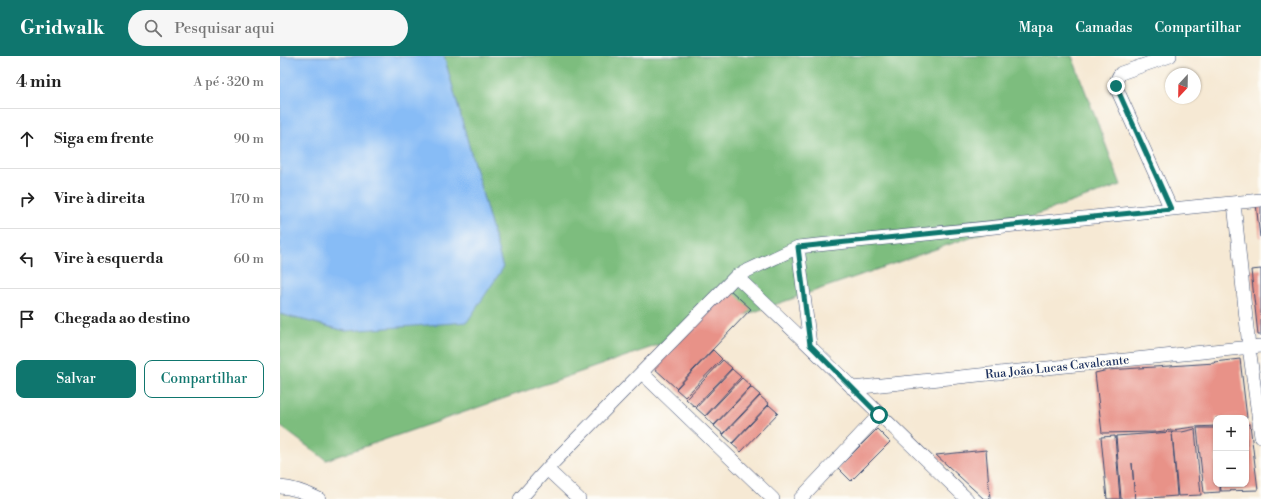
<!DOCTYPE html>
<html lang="pt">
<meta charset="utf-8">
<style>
body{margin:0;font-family:"Libre Bodoni",serif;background:#f6f6f6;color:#222}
.controls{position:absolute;right:12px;bottom:12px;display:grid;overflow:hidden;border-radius:8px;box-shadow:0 1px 3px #0004}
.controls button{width:36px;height:36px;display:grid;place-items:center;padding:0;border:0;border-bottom:1px solid #e0e0e0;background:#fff;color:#222;font:20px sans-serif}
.compass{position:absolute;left:885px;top:12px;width:36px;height:36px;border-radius:50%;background:#fff;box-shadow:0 1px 3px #0004;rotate:202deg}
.stop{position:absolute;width:12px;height:12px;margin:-9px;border:3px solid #0f766e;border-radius:50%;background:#fff}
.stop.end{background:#0f766e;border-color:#fff;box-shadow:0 1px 4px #0008}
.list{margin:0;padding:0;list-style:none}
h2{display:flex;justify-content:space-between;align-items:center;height:52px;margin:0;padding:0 16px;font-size:17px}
h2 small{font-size:13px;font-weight:400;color:#767676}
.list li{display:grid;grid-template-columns:26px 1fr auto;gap:12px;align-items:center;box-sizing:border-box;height:60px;padding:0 16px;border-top:1px solid #e0e0e0}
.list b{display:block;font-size:15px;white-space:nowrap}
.list em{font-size:13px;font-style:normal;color:#767676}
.actions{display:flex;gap:8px;padding:12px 16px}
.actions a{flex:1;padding:9px 0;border:1px solid #0f766e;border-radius:8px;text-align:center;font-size:14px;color:#0f766e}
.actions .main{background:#0f766e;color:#fff}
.icon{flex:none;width:22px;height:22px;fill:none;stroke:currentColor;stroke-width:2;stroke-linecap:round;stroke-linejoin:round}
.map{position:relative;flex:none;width:981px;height:443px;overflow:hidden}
header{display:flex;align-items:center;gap:24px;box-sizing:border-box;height:56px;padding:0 20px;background:#0f766e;color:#fff}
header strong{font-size:19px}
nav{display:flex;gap:22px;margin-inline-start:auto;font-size:14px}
.search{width:280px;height:36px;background:#f6f6f6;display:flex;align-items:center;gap:10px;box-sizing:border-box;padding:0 14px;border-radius:22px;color:#767676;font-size:15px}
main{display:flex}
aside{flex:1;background:#fff}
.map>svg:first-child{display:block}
.forest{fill:#7dbd7e;stroke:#4c766e}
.water{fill:#87bcf6;stroke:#5176aa}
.building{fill:#e89288}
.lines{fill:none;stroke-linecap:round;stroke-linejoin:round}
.minor-casing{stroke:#3c4b70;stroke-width:14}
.minor{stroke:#fff;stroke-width:13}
.route{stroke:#0f766e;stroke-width:5}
.labels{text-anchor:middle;stroke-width:3.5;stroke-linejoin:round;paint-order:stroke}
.street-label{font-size:12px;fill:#1b2f5e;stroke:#fdfcf7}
</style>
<header>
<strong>Gridwalk</strong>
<div class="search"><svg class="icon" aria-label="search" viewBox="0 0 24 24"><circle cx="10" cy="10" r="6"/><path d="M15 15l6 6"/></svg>Pesquisar aqui</div>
<nav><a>Mapa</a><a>Camadas</a><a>Compartilhar</a></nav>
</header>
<main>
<aside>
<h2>4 min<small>A pé · 320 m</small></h2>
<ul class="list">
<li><svg class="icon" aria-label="ahead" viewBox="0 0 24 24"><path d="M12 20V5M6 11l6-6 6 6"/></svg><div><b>Siga em frente</b></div><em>90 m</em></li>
<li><svg class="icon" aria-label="right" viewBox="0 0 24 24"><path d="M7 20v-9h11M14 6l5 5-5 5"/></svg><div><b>Vire à direita</b></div><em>170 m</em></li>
<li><svg class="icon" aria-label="left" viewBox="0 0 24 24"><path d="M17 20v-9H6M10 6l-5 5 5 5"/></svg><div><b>Vire à esquerda</b></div><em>60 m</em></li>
<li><svg class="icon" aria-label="arrive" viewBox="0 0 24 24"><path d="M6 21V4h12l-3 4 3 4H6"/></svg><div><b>Chegada ao destino</b></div></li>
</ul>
<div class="actions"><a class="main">Salvar</a><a>Compartilhar</a></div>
</aside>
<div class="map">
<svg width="981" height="443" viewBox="0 0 981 443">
<rect width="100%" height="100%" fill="#fdfcf7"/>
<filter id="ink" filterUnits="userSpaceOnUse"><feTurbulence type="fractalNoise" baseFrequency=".025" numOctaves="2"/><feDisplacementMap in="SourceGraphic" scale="8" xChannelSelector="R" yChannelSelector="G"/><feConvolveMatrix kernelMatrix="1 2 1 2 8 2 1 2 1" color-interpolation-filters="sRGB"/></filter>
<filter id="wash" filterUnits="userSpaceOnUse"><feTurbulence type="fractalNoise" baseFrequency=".012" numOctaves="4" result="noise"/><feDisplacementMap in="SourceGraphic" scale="16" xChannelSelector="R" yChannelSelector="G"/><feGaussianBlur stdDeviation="0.9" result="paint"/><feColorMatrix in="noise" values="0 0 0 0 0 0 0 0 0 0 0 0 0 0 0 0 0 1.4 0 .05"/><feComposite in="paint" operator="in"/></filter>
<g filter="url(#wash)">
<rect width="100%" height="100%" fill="#f6e9d4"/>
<path class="forest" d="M 164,0 L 792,0 L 841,129 L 46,404 L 0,370 L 0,258 L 66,275 L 223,212 Z"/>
<path class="water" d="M 0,0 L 164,0 L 223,212 L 187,266 L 66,275 L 0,258 Z"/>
<g id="blocks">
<path class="building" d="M 981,147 L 981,181 L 980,181 L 976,148 Z
M 981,213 L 981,279 L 978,279 L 971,214 Z
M 449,233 L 471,253 L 396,332 L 374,312 Z
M 433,294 L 442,303 L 405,341 L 396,333 Z
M 960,303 L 967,362 L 936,362 L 936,370 L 914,371 L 876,376 L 822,377 L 815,317 L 828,314 L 935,307 L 934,306 Z
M 443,304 L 452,312 L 415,351 L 406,343 Z
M 452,313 L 461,321 L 425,360 L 416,352 Z
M 462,322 L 471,330 L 434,369 L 425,361 Z
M 471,331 L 480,339 L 443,378 L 434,370 Z
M 480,340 L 489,348 L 452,387 L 443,379 Z
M 489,349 L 498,357 L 461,396 L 452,388 Z
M 970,368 L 978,434 L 941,435 L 940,428 L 966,428 L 966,369 Z
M 917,372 L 936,372 L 936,428 L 940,428 L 940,436 L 924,437 Z
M 597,373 L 610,386 L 571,425 L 558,412 Z
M 915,373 L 921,439 L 898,440 L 892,376 L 902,376 Z
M 892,376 L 897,440 L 855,443 L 852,407 L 855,443 L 841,443 L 836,380 Z
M 835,380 L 840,443 L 827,443 L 821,381 Z
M 706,394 L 710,443 L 704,443 L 656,399 Z"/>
</g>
</g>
<g filter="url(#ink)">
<use href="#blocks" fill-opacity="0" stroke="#3c4b70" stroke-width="1"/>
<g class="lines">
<g class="minor-casing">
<path id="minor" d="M 890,0 L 841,17 C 837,21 836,25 836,31 L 891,153
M 954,147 L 969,291 L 981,381
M 518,191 L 530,289
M 456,220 C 534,293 610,369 687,443
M 362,317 L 493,443
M 572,332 L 981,290
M 267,413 L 299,443
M 0,431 C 14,432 27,437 39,443
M 240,443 L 267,413 L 456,220 L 518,191 L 981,144
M 520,443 L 599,359"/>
</g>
<use href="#minor" class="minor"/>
</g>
</g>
<g class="lines" filter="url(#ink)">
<path class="route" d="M 599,359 L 530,289 L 518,191 L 891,153 L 836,30"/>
</g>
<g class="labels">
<g class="street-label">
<text transform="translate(777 311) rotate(-6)" y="4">Rua João Lucas Cavalcante</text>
</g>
</g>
</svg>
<div class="controls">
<button>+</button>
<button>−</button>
</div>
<svg class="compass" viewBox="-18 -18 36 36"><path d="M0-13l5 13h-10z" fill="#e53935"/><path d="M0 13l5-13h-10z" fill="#767676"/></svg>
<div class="stop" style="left:599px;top:359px"></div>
<div class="stop end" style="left:836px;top:30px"></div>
</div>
</main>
